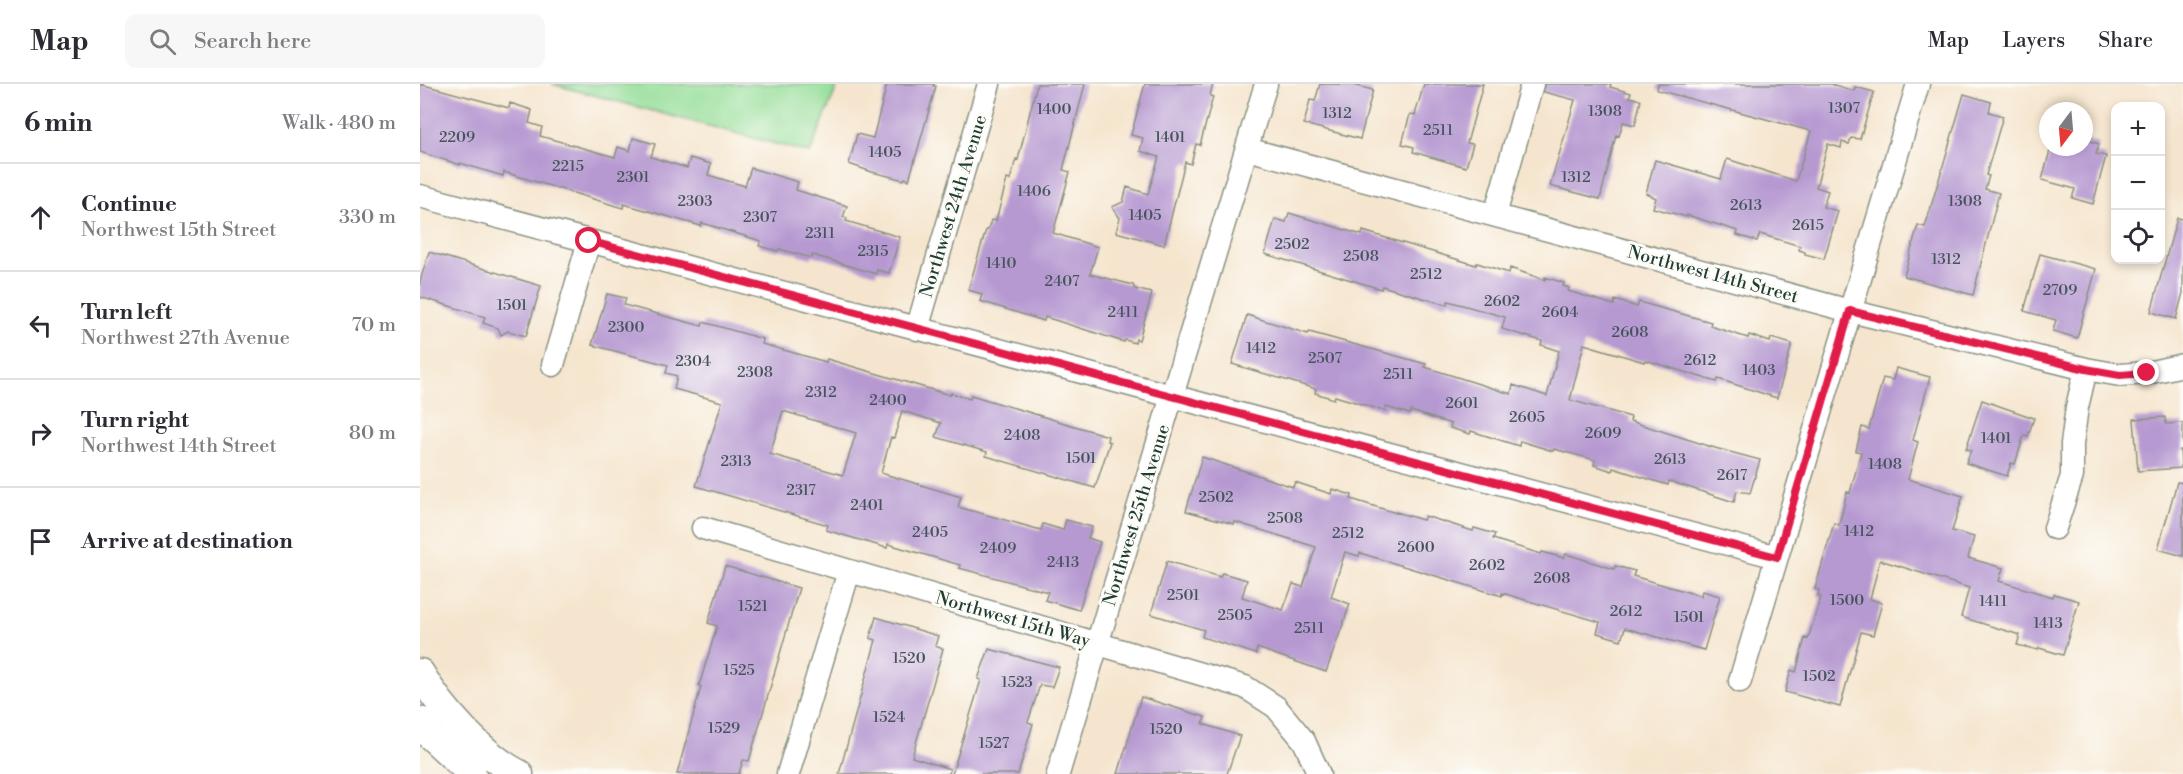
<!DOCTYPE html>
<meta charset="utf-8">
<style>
body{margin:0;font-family:"Libre Bodoni",serif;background:#f7f7f7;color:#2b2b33}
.controls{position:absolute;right:18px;top:18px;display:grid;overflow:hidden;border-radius:12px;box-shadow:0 3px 9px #0003}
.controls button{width:54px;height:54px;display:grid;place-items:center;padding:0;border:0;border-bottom:2px solid #e1e1e2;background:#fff;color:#2b2b33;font:30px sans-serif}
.compass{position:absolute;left:1619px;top:18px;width:54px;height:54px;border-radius:50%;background:#fff;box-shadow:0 3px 9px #0003;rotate:196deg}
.stop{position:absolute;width:18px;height:18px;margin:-14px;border:4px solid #e11d48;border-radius:50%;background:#fff}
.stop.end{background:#e11d48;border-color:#fff;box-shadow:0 2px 6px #0008}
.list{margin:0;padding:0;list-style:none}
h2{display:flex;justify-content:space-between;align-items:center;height:78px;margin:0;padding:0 24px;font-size:26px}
h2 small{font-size:20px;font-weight:400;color:#7c7c81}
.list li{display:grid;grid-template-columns:39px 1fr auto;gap:18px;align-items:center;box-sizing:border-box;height:108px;padding:0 24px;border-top:2px solid #e1e1e2}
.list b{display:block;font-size:22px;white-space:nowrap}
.list p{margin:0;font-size:20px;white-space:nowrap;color:#7c7c81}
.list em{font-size:20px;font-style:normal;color:#7c7c81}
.icon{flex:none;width:33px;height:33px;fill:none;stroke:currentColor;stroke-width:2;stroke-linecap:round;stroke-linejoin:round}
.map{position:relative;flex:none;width:1763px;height:690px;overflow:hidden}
header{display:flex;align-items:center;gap:36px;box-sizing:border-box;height:84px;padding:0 30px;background:#fff;border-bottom:2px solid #e1e1e2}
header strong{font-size:28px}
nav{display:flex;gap:33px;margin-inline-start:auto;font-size:21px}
.search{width:420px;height:54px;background:#f7f7f7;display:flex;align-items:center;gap:15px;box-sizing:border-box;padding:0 21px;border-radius:12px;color:#7c7c81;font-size:22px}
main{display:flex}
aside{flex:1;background:#fff}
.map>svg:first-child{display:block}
.green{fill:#95de99;stroke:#5a8e66;stroke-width:1.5}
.building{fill:#b699d1;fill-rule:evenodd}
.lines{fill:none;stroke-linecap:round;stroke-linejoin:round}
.minor-casing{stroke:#8a9181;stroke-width:25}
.tertiary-casing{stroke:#8a9181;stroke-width:31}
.minor{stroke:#fff;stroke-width:22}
.tertiary{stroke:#fff;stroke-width:28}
.route{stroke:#e11d48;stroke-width:8}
.labels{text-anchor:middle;stroke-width:6;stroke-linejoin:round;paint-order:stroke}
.number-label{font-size:15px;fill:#45545b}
.street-label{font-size:18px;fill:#1f3d34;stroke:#fdfcf7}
</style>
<header>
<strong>Map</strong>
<div class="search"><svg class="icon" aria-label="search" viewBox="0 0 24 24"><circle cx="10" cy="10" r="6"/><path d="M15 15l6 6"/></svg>Search here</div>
<nav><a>Map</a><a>Layers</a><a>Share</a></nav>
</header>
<main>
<aside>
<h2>6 min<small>Walk · 480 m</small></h2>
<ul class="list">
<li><svg class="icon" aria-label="ahead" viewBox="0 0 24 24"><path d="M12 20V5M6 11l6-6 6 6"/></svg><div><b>Continue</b><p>Northwest 15th Street</p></div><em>330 m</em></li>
<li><svg class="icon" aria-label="left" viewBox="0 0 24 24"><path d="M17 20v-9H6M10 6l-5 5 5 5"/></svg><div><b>Turn left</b><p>Northwest 27th Avenue</p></div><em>70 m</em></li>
<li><svg class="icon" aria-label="right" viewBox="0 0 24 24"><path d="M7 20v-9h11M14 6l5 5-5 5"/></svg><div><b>Turn right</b><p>Northwest 14th Street</p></div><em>80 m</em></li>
<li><svg class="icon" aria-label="arrive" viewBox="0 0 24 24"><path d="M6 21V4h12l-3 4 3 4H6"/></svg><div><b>Arrive at destination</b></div></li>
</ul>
</aside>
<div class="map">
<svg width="1763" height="690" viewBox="0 0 1763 690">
<rect width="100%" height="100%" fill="#fdfcf7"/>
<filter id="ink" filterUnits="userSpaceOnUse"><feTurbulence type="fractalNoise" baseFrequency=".0167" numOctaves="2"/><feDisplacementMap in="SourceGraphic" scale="12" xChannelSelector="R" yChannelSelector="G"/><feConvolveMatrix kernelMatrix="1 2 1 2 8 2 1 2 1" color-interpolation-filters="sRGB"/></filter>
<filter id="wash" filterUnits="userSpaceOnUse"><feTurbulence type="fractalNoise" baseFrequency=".008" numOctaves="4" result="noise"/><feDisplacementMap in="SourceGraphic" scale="24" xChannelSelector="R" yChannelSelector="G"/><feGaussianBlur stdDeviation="1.35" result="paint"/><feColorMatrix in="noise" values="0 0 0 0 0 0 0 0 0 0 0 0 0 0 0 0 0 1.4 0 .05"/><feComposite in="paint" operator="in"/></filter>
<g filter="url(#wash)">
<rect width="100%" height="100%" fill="#f5e5ce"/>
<path class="green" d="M 132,0 L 418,0 L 390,69 Z"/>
<g id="blocks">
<path class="building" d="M 0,0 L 89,24 L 90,19 L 112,26 L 109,39 L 122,43 L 120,52 L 195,73 L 198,63 L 210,67 L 213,54 L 235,60 L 231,73 L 267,84 L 270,74 L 291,80 L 288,91 L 325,102 L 331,84 L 378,98 L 376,106 L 427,122 L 423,133 L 427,134 L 426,137 L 480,153 L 469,189 L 457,186 L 456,190 L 393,171 L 391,174 L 359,165 L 358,167 L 339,162 L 341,157 L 282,139 L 281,142 L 204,120 L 203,124 L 84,88 L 83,92 L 40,79 L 40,81 L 0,68 Z
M 467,0 L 514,0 L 513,2 L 516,2 L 489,96 L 485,94 L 484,96 L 452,88 L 429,80 L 437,50 L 453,54 Z
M 617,0 L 665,0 L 643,86 L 650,88 L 633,149 L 678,163 L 670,190 L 713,201 L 715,205 L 732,209 L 719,256 L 716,255 L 715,259 L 705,256 L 704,258 L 625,233 L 624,237 L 560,217 L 562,210 L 548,206 L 566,146 L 568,146 L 571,136 L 576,137 L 587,95 L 590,96 L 596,75 L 598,76 Z
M 725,0 L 793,0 L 790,12 L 793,13 L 780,61 L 776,60 L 771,80 L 765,78 L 744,161 L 696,148 L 700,134 L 692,123 L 703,118 L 707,103 L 728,110 L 739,73 L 720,67 L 723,54 L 711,51 Z
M 900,0 L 929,0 L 953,6 L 940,55 L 884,40 L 890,16 L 895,17 Z
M 1004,0 L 1063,0 L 1047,59 L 1053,60 L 1046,83 L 993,68 L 994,63 L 982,60 L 990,30 L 995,31 Z
M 1125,0 L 1191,0 L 1190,3 L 1211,9 L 1209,13 L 1221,16 L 1215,41 L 1203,38 L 1199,52 L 1196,51 L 1180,115 L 1130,102 L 1155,16 L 1124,8 Z
M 1238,0 L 1411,0 L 1434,7 L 1435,3 L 1454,8 L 1440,55 L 1431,54 L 1429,60 L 1422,58 L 1421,64 L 1408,60 L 1396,103 L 1408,107 L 1403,123 L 1418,127 L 1404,175 L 1385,170 L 1385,168 L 1379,166 L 1380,162 L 1340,150 L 1337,157 L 1317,151 L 1318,147 L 1267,131 L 1267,133 L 1233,124 L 1236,114 L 1226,109 L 1235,76 L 1301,95 L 1307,75 L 1376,97 L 1391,47 L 1237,6 Z
M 1544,10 L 1571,18 L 1569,28 L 1583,32 L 1566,91 L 1569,92 L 1565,105 L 1579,109 L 1553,211 L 1484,192 L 1498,141 L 1505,143 Z
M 1664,55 L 1679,60 L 1676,70 L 1686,72 L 1673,120 L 1652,114 L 1655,105 L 1622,96 L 1631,63 L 1664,63 Z
M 869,129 L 942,151 L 943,147 L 1056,181 L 1057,179 L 1089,189 L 1090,184 L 1125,196 L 1125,193 L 1144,199 L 1143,202 L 1149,204 L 1148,207 L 1194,221 L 1195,216 L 1217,223 L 1219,218 L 1291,238 L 1290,242 L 1328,254 L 1329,251 L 1350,258 L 1351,254 L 1372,260 L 1357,314 L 1298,295 L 1297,298 L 1225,276 L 1224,278 L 1164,260 L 1150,316 L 1211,333 L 1210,337 L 1295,364 L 1340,376 L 1330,409 L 1317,407 L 1314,418 L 1249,397 L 1248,401 L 1193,384 L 1192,387 L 1174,381 L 1175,376 L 1134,365 L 1133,367 L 1100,357 L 1099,362 L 1051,347 L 1050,350 L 1030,344 L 1031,340 L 991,327 L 990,330 L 966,323 L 965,327 L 915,312 L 914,315 L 895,309 L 896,305 L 812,280 L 827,231 L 888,250 L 889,248 L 1006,280 L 1005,283 L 1091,310 L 1093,301 L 1127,312 L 1139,267 L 1121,261 L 1122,257 L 1082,245 L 1085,233 L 1028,217 L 1027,221 L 962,202 L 961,205 L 845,170 L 855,135 L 866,138 Z
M 1757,134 L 1763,135 L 1763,209 L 1756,235 L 1731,228 Z
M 9,168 L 121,202 L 106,252 L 88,247 L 81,251 L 78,244 L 63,239 L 65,233 L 0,213 L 0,197 Z
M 1620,170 L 1676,185 L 1657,254 L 1633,247 L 1636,236 L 1604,227 Z
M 187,210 L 206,214 L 204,221 L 282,242 L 283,238 L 343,255 L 342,260 L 385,272 L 406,278 L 407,275 L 530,311 L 531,309 L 550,315 L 551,311 L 688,352 L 687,357 L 690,358 L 675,404 L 566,372 L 567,368 L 516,353 L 521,339 L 482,327 L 474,354 L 471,353 L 461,389 L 541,413 L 538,423 L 621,446 L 623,440 L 643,446 L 646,436 L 672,443 L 668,454 L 680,458 L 659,526 L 625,516 L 628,508 L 539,484 L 540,481 L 468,460 L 467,464 L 406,446 L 408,441 L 276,402 L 302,318 L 254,305 L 257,292 L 246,289 L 248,281 L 172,261 ZM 363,327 L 436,349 L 423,391 L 350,370 Z
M 1476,284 L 1510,293 L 1493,356 L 1498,358 L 1488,395 L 1543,412 L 1532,447 L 1554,453 L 1548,474 L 1583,484 L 1579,497 L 1633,513 L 1634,510 L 1659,517 L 1643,571 L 1619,564 L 1618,566 L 1597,561 L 1600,551 L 1541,533 L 1549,504 L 1460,476 L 1450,515 L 1462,519 L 1453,551 L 1441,548 L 1420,623 L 1365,608 L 1371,586 L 1376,588 L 1385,554 L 1388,555 L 1401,513 L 1398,512 L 1399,506 L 1395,505 L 1414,439 L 1419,441 L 1427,408 L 1430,409 L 1441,368 L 1436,367 L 1442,343 L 1449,345 L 1463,294 L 1473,296 Z
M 1562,316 L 1614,334 L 1608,352 L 1604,351 L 1595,380 L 1591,379 L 1587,392 L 1546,379 L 1551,366 L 1546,365 Z
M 1745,333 L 1746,340 L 1763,339 L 1763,366 L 1760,366 L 1761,384 L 1718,387 L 1714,335 Z
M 782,373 L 873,403 L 875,398 L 911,410 L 912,405 L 932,411 L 931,415 L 976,429 L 976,428 L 1003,436 L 1005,432 L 1053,447 L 1054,444 L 1075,450 L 1073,455 L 1121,470 L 1122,468 L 1144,474 L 1146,470 L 1194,485 L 1195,482 L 1215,487 L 1213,492 L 1281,512 L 1282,507 L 1300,512 L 1284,566 L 1205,544 L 1201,556 L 1177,549 L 1180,538 L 1082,509 L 1082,512 L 940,469 L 939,472 L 925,468 L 911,513 L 930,520 L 906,588 L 837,564 L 836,570 L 782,553 L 784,546 L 731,530 L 747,477 L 800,493 L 802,489 L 827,496 L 822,513 L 863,526 L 873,500 L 883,503 L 896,463 L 815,438 L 814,440 L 766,427 Z
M 1757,398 L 1763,399 L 1763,472 L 1738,465 Z
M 305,482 L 379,504 L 329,677 L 323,676 L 319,690 L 257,690 L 281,603 L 279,602 L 297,542 L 288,539 Z
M 456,533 L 518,552 L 515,562 L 523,565 L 492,673 L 530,685 L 529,690 L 419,690 L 456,556 L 450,554 Z
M 569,565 L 639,583 L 632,603 L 620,601 L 608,638 L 613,640 L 598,690 L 532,690 L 561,596 L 558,595 Z
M 721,613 L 785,633 L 783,640 L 820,652 L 807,690 L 698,690 Z"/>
</g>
</g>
<g filter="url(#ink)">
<use href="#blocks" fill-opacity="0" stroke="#8a9181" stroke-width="1.5"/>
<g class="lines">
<g class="minor-casing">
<path id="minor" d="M 827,65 L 1430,227 L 1666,285 L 1700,291 L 1727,289 L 1763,281
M 0,112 L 1357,473
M 1075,131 L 1112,0
M 497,245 L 569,0
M 133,281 L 169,157
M 283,444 L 825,603 L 856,623 L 884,657 L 899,690
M 1635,444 L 1652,392 L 1652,360 L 1657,323 L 1666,285
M 1320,597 L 1498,0
M 368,690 L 429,487
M 638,690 L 846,0"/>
</g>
<g class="tertiary-casing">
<path id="tertiary" d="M 0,589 C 20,624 63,672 99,690
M 0,637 L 11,652 L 52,690"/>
</g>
<use href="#minor" class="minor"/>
<use href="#tertiary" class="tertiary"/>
</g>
</g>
<g class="lines" filter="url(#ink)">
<path class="route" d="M 169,157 L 1357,473 L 1430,227 L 1666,285 L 1700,291 L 1727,289"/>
</g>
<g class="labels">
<g class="number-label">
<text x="1424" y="29">1307</text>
<text x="634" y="30">1400</text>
<text x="1185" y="32">1308</text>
<text x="917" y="34">1312</text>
<text x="1018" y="51">2511</text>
<text x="37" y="58">2209</text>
<text x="750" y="58">1401</text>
<text x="465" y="73">1405</text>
<text x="148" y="87">2215</text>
<text x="213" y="98">2301</text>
<text x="1156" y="98">1312</text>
<text x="614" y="112">1406</text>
<text x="275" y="122">2303</text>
<text x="1545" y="122">1308</text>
<text x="1326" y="126">2613</text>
<text x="725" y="136">1405</text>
<text x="340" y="138">2307</text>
<text x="1388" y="146">2615</text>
<text x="400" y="154">2311</text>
<text x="872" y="165">2502</text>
<text x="453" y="172">2315</text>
<text x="941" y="177">2508</text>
<text x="1526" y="180">1312</text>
<text x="581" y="184">1410</text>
<text x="1006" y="195">2512</text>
<text x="642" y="202">2407</text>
<text x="1640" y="211">2709</text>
<text x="1082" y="222">2602</text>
<text x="92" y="226">1501</text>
<text x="703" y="233">2411</text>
<text x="1140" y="233">2604</text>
<text x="206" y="248">2300</text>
<text x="1210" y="253">2608</text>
<text x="841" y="269">1412</text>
<text x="905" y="279">2507</text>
<text x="1280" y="281">2612</text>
<text x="273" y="282">2304</text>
<text x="1339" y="291">1403</text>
<text x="335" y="293">2308</text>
<text x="978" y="295">2511</text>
<text x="401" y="313">2312</text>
<text x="468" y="321">2400</text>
<text x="1042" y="324">2601</text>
<text x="1107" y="338">2605</text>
<text x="1183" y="354">2609</text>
<text x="602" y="356">2408</text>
<text x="1576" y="359">1401</text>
<text x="661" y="379">1501</text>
<text x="1250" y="380">2613</text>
<text x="316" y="382">2313</text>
<text x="1465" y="385">1408</text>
<text x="1312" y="396">2617</text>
<text x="381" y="411">2317</text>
<text x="796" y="418">2502</text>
<text x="447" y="426">2401</text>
<text x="865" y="439">2508</text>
<text x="1439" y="452">1412</text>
<text x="510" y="453">2405</text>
<text x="928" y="454">2512</text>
<text x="996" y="468">2600</text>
<text x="578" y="469">2409</text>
<text x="643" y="483">2413</text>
<text x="1067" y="486">2602</text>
<text x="1132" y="499">2608</text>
<text x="763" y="516">2501</text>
<text x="1427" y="521">1500</text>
<text x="1573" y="522">1411</text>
<text x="333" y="527">1521</text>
<text x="1206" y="532">2612</text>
<text x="815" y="536">2505</text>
<text x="1269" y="538">1501</text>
<text x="1628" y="544">1413</text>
<text x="889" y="549">2511</text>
<text x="489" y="579">1520</text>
<text x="319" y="591">1525</text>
<text x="1399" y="597">1502</text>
<text x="597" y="603">1523</text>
<text x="469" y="638">1524</text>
<text x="304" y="649">1529</text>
<text x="746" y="650">1520</text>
<text x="574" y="664">1527</text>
</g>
<g class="street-label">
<text transform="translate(533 122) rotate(-73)" y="6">Northwest 24th Avenue</text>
<text transform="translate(1293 190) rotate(15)" y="6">Northwest 14th Street</text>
<text transform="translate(716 431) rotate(-73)" y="6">Northwest 25th Avenue</text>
<text transform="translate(593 535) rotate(16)" y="6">Northwest 15th Way</text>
</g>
</g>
</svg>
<div class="controls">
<button>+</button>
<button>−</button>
<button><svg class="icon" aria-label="locate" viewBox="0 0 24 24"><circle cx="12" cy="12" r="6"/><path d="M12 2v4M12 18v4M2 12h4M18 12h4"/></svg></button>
</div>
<svg class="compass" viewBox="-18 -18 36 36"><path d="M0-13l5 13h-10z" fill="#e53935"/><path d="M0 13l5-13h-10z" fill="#7c7c81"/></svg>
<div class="stop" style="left:169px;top:157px"></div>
<div class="stop end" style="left:1727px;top:289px"></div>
</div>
</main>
